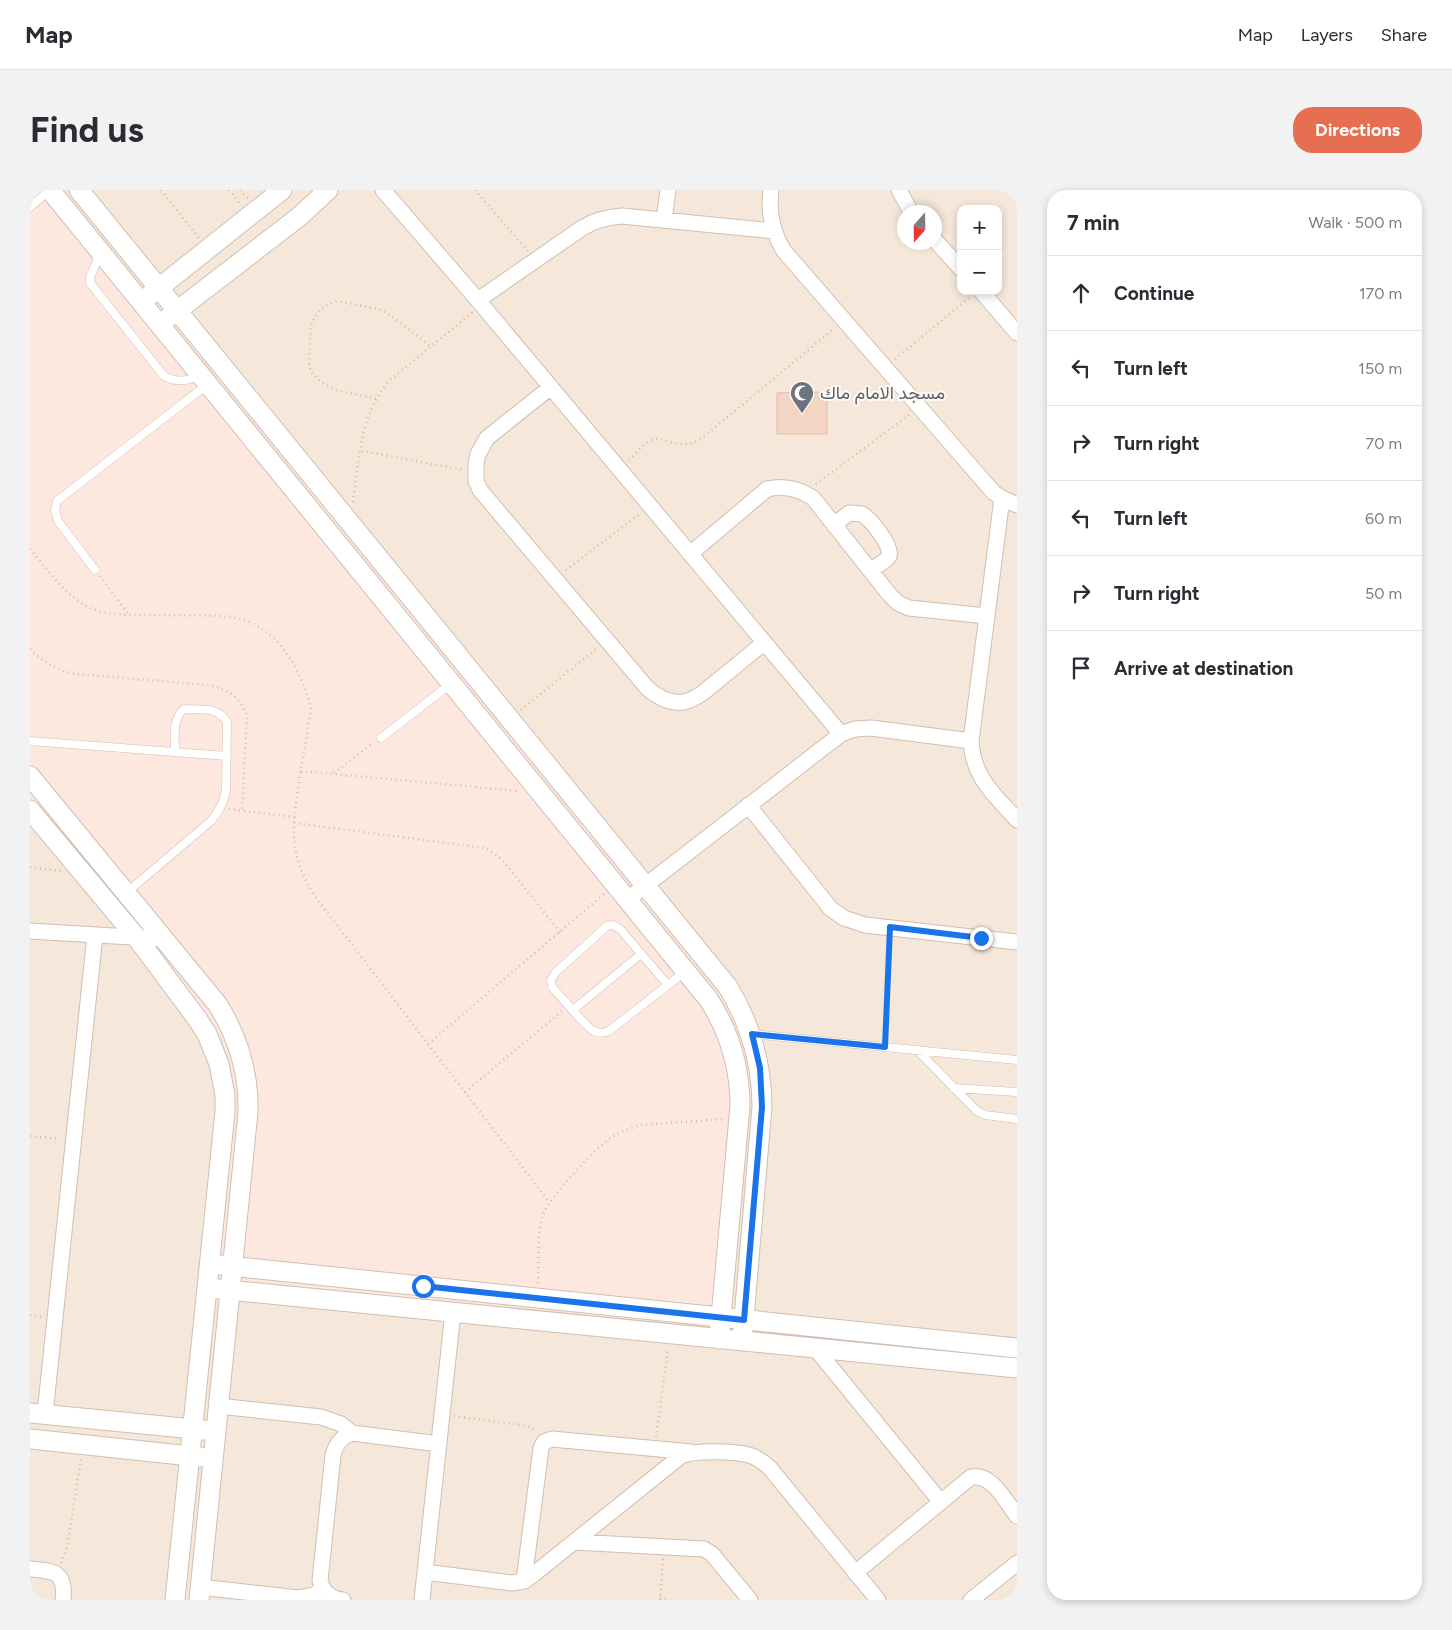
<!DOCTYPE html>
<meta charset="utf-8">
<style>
body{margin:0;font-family:Figtree,Vazirmatn,sans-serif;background:#f2f2f3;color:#2b2b33}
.controls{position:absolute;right:15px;top:15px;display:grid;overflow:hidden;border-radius:10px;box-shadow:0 2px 8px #0003}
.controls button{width:45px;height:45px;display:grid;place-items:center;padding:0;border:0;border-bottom:1px solid #e1e1e2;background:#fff;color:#2b2b33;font:25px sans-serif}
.compass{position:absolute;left:867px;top:15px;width:45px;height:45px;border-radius:50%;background:#fff;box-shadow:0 2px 8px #0003;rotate:200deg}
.stop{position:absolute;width:15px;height:15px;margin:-11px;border:4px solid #1a73e8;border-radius:50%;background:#fff}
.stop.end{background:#1a73e8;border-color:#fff;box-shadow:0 1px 5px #0008}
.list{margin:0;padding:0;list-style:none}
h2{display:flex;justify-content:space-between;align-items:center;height:65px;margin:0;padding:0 20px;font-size:21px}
h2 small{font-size:16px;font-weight:400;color:#7c7c81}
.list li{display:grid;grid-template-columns:32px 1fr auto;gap:15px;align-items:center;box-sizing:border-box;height:75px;padding:0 20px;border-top:1px solid #e1e1e2}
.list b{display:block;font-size:19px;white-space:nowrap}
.list em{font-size:16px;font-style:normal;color:#7c7c81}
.icon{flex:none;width:28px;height:28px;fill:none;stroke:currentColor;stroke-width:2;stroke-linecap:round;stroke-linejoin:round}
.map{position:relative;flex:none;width:987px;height:1410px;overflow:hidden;border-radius:20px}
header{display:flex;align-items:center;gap:30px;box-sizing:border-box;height:70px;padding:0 25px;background:#fff;border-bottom:1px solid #e1e1e2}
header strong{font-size:24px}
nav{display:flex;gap:28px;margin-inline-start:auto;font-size:18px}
.intro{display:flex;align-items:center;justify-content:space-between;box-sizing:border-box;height:120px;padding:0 30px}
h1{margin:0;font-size:35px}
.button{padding:12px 22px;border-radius:20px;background:#e76f51;color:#fff;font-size:18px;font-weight:700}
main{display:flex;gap:30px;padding:0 30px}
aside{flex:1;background:#fff;border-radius:20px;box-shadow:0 2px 8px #0003}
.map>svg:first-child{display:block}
.residential{fill:#f5e8da;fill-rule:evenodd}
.commercial{fill:#fde8e0}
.building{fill:#f3d5c3;stroke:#e6bba3}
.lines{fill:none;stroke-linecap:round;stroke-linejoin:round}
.service-casing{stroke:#d1beb0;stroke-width:9}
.minor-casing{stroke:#d1beb0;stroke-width:17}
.tertiary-casing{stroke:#d1beb0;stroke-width:21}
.path{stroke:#d9b8a5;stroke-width:2.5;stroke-dasharray:1 4;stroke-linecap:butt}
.service{stroke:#fff;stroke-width:8}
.minor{stroke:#fff;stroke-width:15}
.tertiary{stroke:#fff;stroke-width:19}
.route{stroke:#1a73e8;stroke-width:6}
.labels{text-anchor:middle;stroke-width:4;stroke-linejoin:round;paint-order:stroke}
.worship-label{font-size:18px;fill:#5b616d;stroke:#fffaf3;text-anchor:start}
</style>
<header>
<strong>Map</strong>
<nav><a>Map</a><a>Layers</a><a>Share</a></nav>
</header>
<div class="intro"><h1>Find us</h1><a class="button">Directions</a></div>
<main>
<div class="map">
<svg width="987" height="1410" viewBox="0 0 987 1410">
<rect width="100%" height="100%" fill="#fdf6ec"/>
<path class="residential" d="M 0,0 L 987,0 L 987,1410 L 0,1410 ZM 931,19 L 968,19 L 968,101 L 931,101 ZM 874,22 L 904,22 L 904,52 L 874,52 Z"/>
<path class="commercial" d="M 0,0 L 33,0 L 690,800 L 712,840 L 722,890 L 700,1139 L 187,1088 L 206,914 L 202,881 L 193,850 L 0,611 Z"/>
<path class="building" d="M 797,202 L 797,244 L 747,244 L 747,203 Z"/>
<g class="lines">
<g class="service-casing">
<path id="service" d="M 0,17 L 20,0
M 70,64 L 60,87 L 60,93 L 134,186 C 147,193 158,191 170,185
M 65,380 L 28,331 L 25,320 L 27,311 L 178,194
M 351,548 L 422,493
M 0,551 L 197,566
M 96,703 L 181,631 C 189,622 194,612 196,600 L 197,532 C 188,516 170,520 154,519 C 142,529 145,548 145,562
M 638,795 L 590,739 L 583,735 L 577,736 L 526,782 L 521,790 L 522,797 C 532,807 553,835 564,841 C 569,844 574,843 579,841 L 656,781
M 543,820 L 611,764
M 722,844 L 987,870
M 887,860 L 947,921 L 955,925 L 987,929
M 924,898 L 987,902"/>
</g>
<g class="minor-casing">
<path id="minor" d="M 353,0 L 452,115 L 811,544
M 741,0 C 738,23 742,42 754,61 L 964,303 L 972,308 L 987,315
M 869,0 L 881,22
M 634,30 L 638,0
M 904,49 L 931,79
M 951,101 L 987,143
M 448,110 L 552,38 C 565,30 577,27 592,26 L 744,41
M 521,197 L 457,248 L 448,264 L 446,273 L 446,291 L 450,300 L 618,499 C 650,525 666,509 692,487 C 706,476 720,464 734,453
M 972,308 L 941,551 C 943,588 964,604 987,630
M 804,335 L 819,323 L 832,324 C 840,329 863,356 859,366 C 856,372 845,377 840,380
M 660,364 L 737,299 C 754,295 768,298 783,308 L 859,404 L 868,413 L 879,418 L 957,426
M 718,615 L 801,719 L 814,728 L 835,735 L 987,752
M 598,709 L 811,544 L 825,539 L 841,538 L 941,551
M 0,741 L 134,749
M 785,1158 L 910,1311
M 188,1216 L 291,1227 L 311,1234 L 322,1243
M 15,1224 L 65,745
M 544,1352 L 674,1359 L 682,1364 L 720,1410
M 0,1379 C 25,1381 36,1382 33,1410
M 395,1382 L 482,1393 L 494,1391 L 504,1384 L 651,1266 C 664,1260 704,1261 719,1265 C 727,1267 733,1272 739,1277 L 848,1410
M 825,1383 L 941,1287 C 962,1283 976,1312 987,1326
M 494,1391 L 511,1258 L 514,1252 L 522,1249 L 661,1262
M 170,1397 L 268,1408 L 280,1406 L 294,1401
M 313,1410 C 301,1409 293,1402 290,1391 L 303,1265 C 306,1254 311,1247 322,1243 L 409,1254
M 392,1410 L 423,1122
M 941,1410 L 987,1373"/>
</g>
<g class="tertiary-casing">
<path id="tertiary" d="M 20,0 L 679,810 C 700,843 710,877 710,916 L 689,1149
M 49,0 L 698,797 C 721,835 732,873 732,917 L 712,1151
M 120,105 L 252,0
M 139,127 L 270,26 L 298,0
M 0,586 L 188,815 C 209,849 219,883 218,922 L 169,1410
M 0,620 L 107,748 L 168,830 L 177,844 L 189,874 L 195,905 L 195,922 L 145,1410
M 190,1075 L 987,1158
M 188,1099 L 987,1178
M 0,1223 L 174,1240
M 0,1249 L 170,1267"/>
</g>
<path class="path" d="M 131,0 L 169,48
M 199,0 L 211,15
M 210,0 L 218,8
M 445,0 L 498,61
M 865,169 L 940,107
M 346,209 L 306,200 L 291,192 L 281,182 L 279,173 L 281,135 L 288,122 L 293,117 L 307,111 L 349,119 L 363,127 L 401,157
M 332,261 L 434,280
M 599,270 C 605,264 612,255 620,251 C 635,243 647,263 671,249 L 805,138
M 786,294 L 880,224
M 323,312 C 330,267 329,225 361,189 L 443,122
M 0,359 C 19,381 36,408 63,419 C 82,426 101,425 120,425 C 146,426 174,424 200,427 C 246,432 272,480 281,519 C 277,543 273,567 269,591 C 262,640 258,666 287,709 L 519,1012
M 536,380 L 611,323
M 70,386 L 99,425
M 0,459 C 13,472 27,480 45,484 L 179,495 C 198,499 211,508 217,526 L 212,621
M 491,520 L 566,459
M 271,581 L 489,601
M 304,583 L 343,553
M 199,619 L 264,627
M 264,633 L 455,658 L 468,666 L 474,672 L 530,742
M 0,677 L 31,681
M 856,848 L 859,751
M 398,854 L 574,704
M 435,902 L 532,821
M 0,946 L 30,949
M 508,1093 C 509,1072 507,1044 513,1024 C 519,1008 564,960 579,949 C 589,942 600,938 611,935 L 695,929
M 0,1125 L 11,1127
M 424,1226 L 497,1236 L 507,1241
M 626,1247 L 638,1158
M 31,1373 L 37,1358 L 51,1268
M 630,1407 L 640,1410
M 630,1410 L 633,1369"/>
<use href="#service" class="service"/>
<use href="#minor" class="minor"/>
<use href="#tertiary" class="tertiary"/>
</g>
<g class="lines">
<path class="route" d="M 393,1096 L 714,1130 L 732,917 L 730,878 L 722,844 L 855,857 L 860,737 L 951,748"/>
</g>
<defs>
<g id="mosque-pin" transform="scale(1.25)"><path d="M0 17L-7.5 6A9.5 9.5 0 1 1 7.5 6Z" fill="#6b7280" stroke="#fffaf3"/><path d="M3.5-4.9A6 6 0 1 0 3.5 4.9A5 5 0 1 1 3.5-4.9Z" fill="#fff"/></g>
</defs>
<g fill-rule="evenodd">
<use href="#mosque-pin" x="772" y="203"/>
</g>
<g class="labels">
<g class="worship-label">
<text x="790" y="209">مسجد الامام ماك</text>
</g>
</g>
</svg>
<div class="controls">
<button>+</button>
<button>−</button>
</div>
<svg class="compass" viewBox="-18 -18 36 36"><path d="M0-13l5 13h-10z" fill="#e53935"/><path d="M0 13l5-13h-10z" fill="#7c7c81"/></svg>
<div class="stop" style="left:393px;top:1096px"></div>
<div class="stop end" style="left:951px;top:748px"></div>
</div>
<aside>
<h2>7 min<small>Walk · 500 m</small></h2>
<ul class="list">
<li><svg class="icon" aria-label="ahead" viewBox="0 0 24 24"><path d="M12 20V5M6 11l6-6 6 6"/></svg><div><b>Continue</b></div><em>170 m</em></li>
<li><svg class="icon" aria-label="left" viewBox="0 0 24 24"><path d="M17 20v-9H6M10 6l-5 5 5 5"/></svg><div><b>Turn left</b></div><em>150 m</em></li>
<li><svg class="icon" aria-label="right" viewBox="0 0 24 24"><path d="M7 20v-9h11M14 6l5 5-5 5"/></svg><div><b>Turn right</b></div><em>70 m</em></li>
<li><svg class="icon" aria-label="left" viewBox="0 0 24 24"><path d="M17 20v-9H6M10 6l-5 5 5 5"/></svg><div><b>Turn left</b></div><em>60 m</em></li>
<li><svg class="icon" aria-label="right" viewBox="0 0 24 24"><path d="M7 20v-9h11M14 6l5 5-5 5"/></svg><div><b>Turn right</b></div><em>50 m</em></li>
<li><svg class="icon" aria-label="arrive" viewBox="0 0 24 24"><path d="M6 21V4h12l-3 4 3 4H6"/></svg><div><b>Arrive at destination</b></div></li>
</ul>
</aside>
</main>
